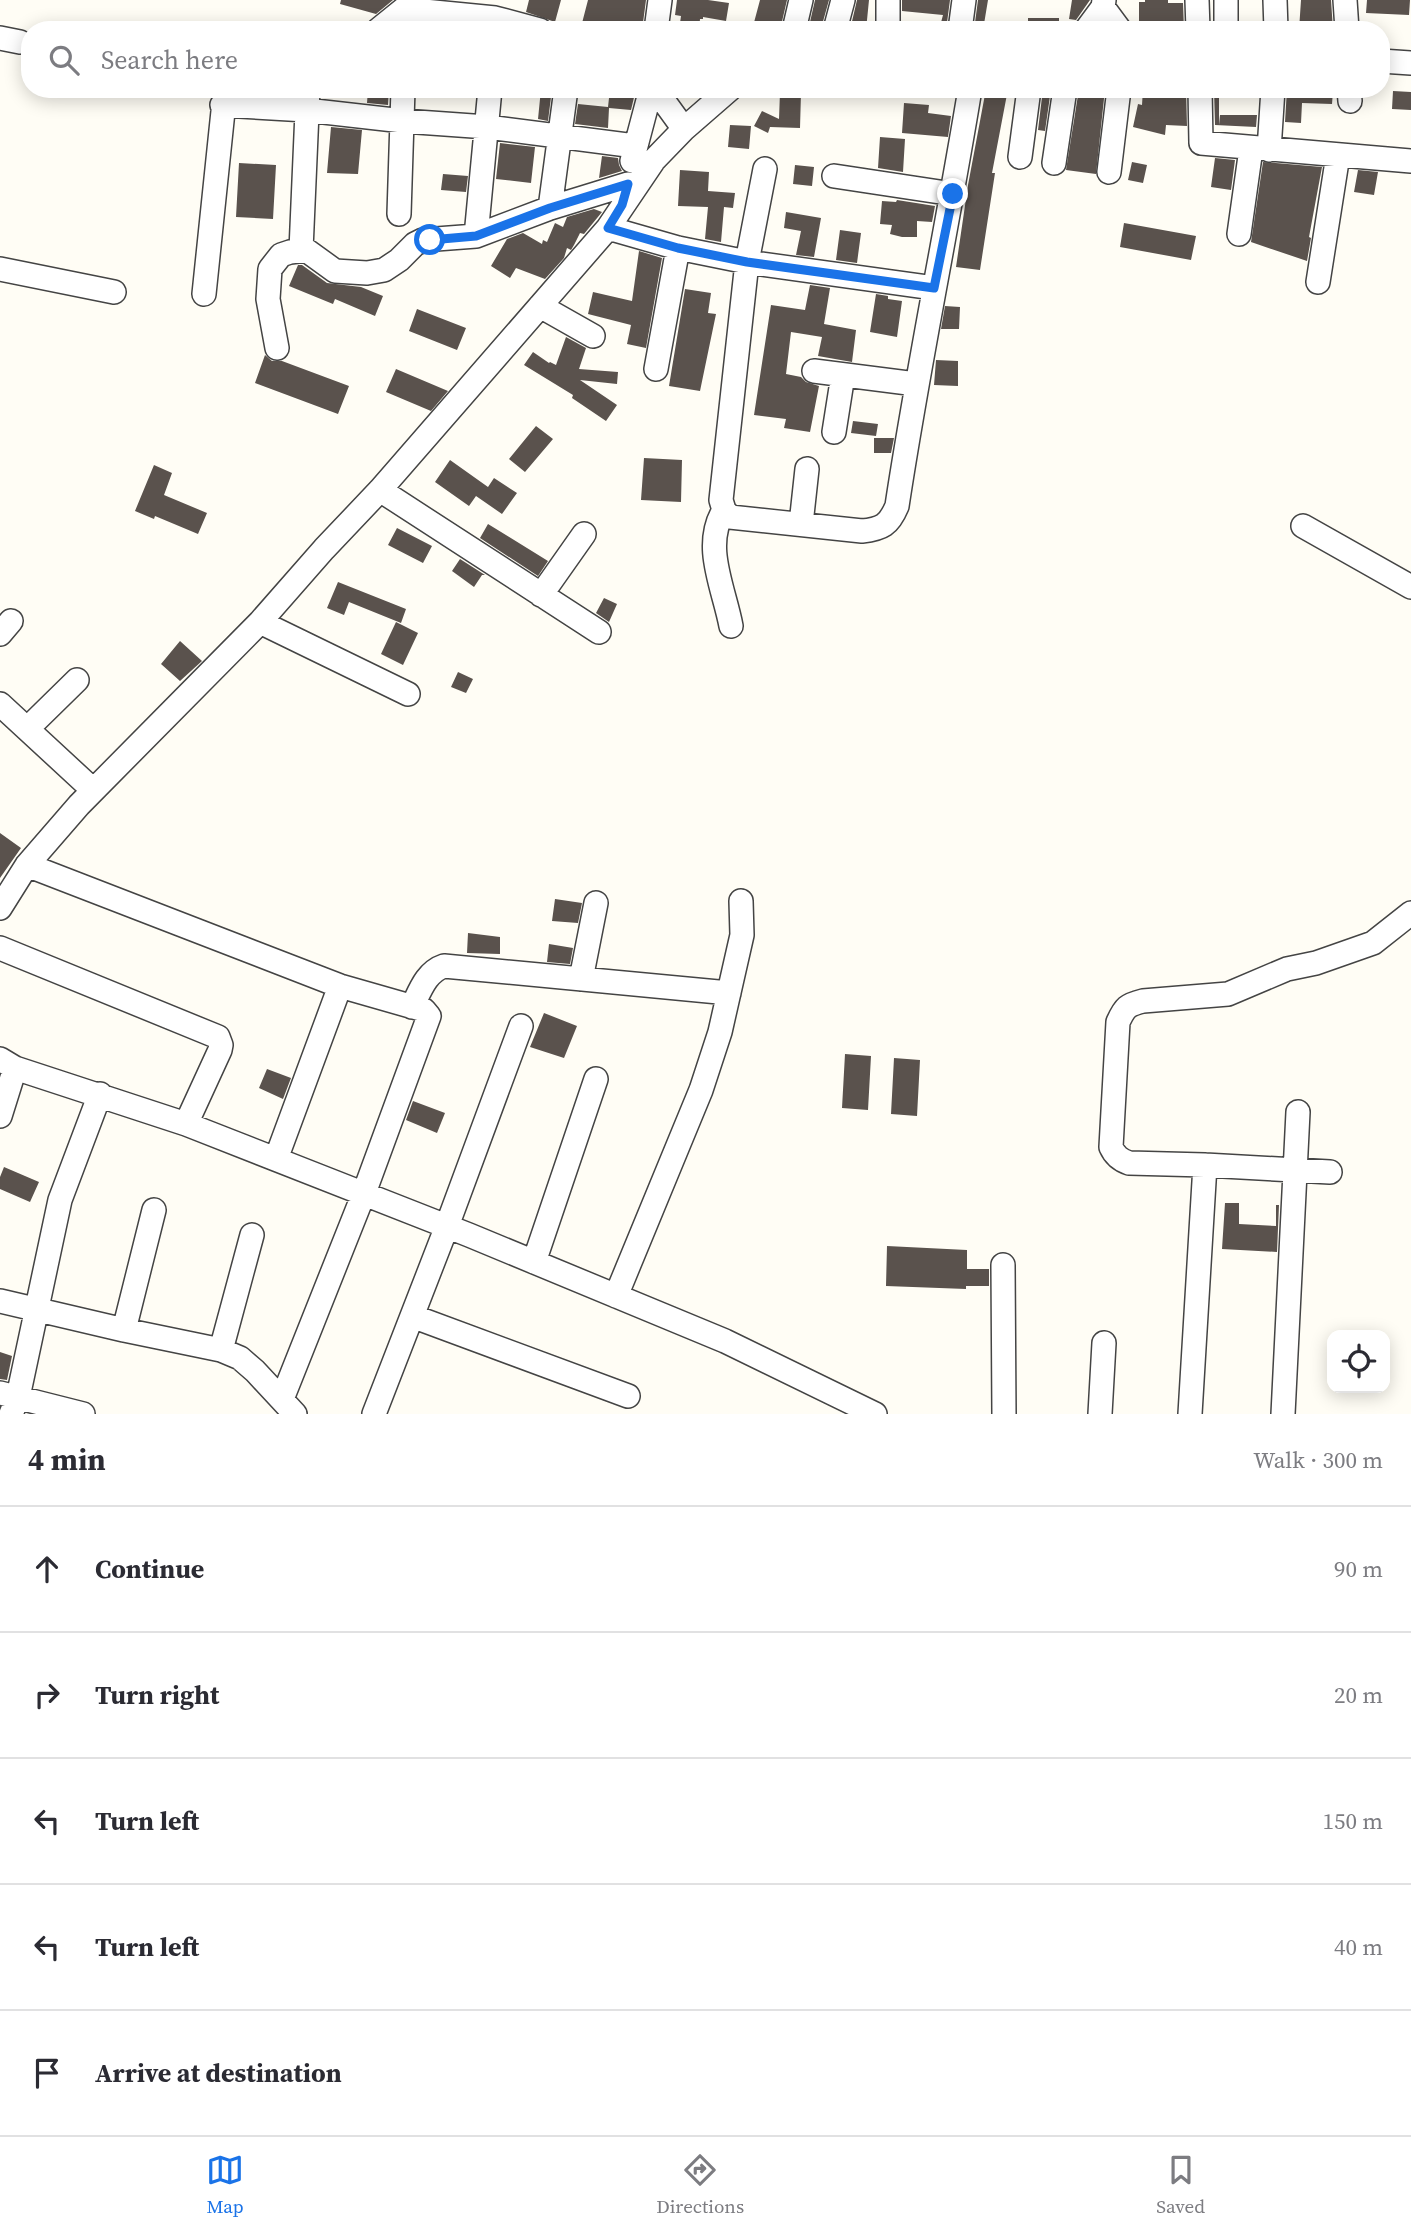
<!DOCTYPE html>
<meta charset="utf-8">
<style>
body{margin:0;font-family:"Source Serif 4",serif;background:#f7f7f7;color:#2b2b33}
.controls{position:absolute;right:21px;bottom:21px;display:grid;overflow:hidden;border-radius:14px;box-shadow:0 4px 18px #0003}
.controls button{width:63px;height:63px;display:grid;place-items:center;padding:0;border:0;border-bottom:2px solid #e1e1e2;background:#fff;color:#2b2b33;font:35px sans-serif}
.stop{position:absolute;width:21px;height:21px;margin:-16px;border:5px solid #1a73e8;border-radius:50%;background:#fff}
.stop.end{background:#1a73e8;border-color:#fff;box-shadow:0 2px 7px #0008}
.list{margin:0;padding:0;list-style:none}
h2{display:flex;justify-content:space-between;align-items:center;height:91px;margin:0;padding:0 28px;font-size:30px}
h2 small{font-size:23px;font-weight:400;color:#7c7c81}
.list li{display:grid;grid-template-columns:46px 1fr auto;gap:21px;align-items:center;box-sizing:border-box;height:126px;padding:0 28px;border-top:2px solid #e1e1e2}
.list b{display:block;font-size:26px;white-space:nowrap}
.list em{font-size:23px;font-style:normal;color:#7c7c81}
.icon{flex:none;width:38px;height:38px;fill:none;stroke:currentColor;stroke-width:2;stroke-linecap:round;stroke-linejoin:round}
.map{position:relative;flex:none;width:1411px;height:1414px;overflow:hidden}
.search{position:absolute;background:#fff;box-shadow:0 4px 18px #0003;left:21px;right:21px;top:21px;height:77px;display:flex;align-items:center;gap:18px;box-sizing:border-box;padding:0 24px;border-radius:28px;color:#7c7c81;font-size:26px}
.sheet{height:721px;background:#fff}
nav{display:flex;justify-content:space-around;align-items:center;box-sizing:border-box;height:98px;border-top:2px solid #e1e1e2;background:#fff;font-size:19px;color:#7c7c81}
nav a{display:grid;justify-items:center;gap:4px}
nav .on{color:#1a73e8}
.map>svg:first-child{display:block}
.building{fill:#5a524d}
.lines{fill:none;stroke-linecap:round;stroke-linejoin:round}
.minor-casing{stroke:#444;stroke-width:26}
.minor{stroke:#fff;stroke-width:23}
.route{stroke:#1a73e8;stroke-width:9}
</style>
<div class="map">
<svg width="1411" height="1414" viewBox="0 0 1411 1414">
<rect width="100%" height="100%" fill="#fffdf5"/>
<path class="building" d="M 341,0 L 393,0 L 376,14 L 340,4 Z
M 529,0 L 561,0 L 555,22 L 526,12 Z
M 588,0 L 646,0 L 642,30 L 593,30 L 581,27 Z
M 677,0 L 708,0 L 729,3 L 726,21 L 703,17 L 703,19 L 700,19 L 699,30 L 679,30 L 681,16 L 675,15 Z
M 760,0 L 787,0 L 780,30 L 752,30 Z
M 815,0 L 829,0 L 822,25 L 810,22 Z
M 857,0 L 869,0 L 866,30 L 850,30 Z
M 902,0 L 950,0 L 946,30 L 939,30 L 943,15 L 902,11 Z
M 978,0 L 988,0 L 983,30 L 974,30 Z
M 1072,0 L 1090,0 L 1076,20 L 1069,19 Z
M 1145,0 L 1168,0 L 1168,3 L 1183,3 L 1184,30 L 1139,30 L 1139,2 L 1145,2 Z
M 1301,0 L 1331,0 L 1333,30 L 1299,30 Z
M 1367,0 L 1410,0 L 1409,15 L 1366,13 Z
M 1028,18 L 1059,18 L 1059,30 L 1028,30 Z
M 368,89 L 389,89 L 388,105 L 367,103 Z
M 541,89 L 552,89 L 548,121 L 538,119 Z
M 610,89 L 636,89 L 631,110 L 609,108 L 608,128 L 575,124 L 578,104 L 608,107 Z
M 986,89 L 1008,89 L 992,173 L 995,173 L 980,270 L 956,267 L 968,185 Z
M 1043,89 L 1051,89 L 1045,131 L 1038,130 Z
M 1079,89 L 1105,89 L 1096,174 L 1066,170 Z
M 1143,89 L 1186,89 L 1187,126 L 1166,125 L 1165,135 L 1133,127 L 1138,104 L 1142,105 Z
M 1214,89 L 1219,89 L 1219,125 L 1220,115 L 1257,115 L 1256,127 L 1215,125 Z
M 1287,89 L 1333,91 L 1332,104 L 1302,103 L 1301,123 L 1285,122 Z
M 1393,91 L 1411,92 L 1411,110 L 1392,109 Z
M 780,92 L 801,93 L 800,128 L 770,127 L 768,133 L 754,126 L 762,111 L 779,119 Z
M 904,103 L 929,105 L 928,113 L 951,116 L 948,137 L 902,133 Z
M 730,125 L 751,126 L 749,149 L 728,147 Z
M 331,127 L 362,130 L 358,174 L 327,173 Z
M 880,137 L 905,139 L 903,172 L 878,168 Z
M 500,143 L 535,147 L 531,183 L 496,179 Z
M 602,156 L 618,158 L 619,165 L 622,171 L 599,178 Z
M 1215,158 L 1235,160 L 1231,190 L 1211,187 Z
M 1132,162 L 1147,165 L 1143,183 L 1128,180 Z
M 1263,162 L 1322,167 L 1309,237 L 1311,238 L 1307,261 L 1251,242 Z
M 239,163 L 276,165 L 273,219 L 236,217 Z
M 795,165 L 814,167 L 812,186 L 793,184 Z
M 680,170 L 709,172 L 708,191 L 735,193 L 733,208 L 724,207 L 721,242 L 705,239 L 708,207 L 678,206 Z
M 1358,170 L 1378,172 L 1374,195 L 1354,192 Z
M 443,174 L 468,176 L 466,192 L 441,190 Z
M 897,200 L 935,206 L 932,222 L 917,221 L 917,237 L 902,237 L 890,234 L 892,225 L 880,224 L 882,201 L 896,202 Z
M 594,209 L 602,212 L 584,234 L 580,233 L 574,245 L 571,250 L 567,248 L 564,258 L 545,279 L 516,268 L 510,278 L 491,266 L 507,239 L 523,233 L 542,244 L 543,240 L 547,242 L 555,223 L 563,227 L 567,217 Z
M 786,212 L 821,218 L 814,257 L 796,255 L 801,231 L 784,228 Z
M 1124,223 L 1196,236 L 1191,260 L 1120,247 Z
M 840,230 L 861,233 L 857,263 L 836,260 Z
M 639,251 L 662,258 L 646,348 L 627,344 L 631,325 L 588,314 L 593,292 L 632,301 Z
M 298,265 L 302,265 L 327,283 L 361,287 L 383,296 L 375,316 L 335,299 L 333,304 L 289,286 Z
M 810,285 L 830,288 L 824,324 L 856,330 L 852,362 L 818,356 L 822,337 L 791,332 L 786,374 L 801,377 L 806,382 L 819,386 L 810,432 L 784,428 L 786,419 L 754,415 L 771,305 L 805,310 Z
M 685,289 L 711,293 L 708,313 L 716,314 L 700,391 L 669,386 Z
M 876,294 L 888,296 L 888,299 L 902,301 L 897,337 L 870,332 Z
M 945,306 L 960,307 L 959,329 L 941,329 Z
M 417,309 L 466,328 L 457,350 L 409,331 Z
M 566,337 L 586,348 L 579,369 L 618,372 L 617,384 L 580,380 L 617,405 L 606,421 L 572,398 L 573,395 L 524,365 L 533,352 L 549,363 L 550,362 L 556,365 Z
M 265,355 L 272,361 L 282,361 L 349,386 L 338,414 L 255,383 Z
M 936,360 L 958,361 L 958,386 L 934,385 Z
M 396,369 L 448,391 L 431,411 L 386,392 Z
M 853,421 L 878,424 L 876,436 L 851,433 Z
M 536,426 L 553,439 L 525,472 L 509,459 Z
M 874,438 L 894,438 L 891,453 L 874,453 Z
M 644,458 L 682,460 L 681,502 L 641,500 Z
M 450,460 L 488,487 L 494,478 L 517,493 L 502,514 L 476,496 L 469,506 L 435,482 Z
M 154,465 L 172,473 L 164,495 L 207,513 L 198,534 L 155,516 L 154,519 L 135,511 Z
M 488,524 L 548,561 L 538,576 L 480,538 Z
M 397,528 L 432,546 L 423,563 L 388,545 Z
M 460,559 L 485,575 L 482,575 L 474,587 L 452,571 Z
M 338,582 L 406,609 L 401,623 L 349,602 L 344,615 L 327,608 Z
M 604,598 L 617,604 L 609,622 L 596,613 Z
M 396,622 L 418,633 L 403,665 L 381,654 Z
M 180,641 L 202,661 L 180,681 L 161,664 Z
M 458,672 L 473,679 L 466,693 L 451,687 Z
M 0,833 L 21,848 L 0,878 Z
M 555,899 L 582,903 L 578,923 L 552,921 Z
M 468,933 L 500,937 L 500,954 L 467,953 Z
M 549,944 L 573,948 L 570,964 L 547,962 Z
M 544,1013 L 577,1026 L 564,1058 L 530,1047 Z
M 845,1054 L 871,1056 L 868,1110 L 842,1108 Z
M 894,1058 L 920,1060 L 917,1116 L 891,1114 Z
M 267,1069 L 291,1078 L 283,1099 L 259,1088 Z
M 413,1101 L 445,1113 L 437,1133 L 406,1120 Z
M 4,1167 L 39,1182 L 30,1202 L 0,1189 L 0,1177 Z
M 1225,1203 L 1239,1203 L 1239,1224 L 1276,1226 L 1276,1205 L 1279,1205 L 1277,1252 L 1222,1249 Z
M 887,1246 L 967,1250 L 967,1269 L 989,1269 L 989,1286 L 966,1286 L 966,1289 L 886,1286 Z
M 0,1352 L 12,1356 L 7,1380 L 0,1379 Z"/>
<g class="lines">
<g class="minor-casing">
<path id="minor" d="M 1197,0 L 1198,30
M 1226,0 L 1226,30
M 1275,0 L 1276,30
M 1345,0 L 1347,30
M 1103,7 L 1120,30
M 378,30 L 404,9 L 495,18 L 540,30
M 656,30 L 660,0
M 794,30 L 801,0
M 835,30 L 843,0
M 888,30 L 888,0
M 960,30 L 964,0
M 1086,30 L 1103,7 L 1104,0
M 0,38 L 20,42
M 1381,61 L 1411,63
M 655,89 L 684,129
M 1200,89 L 1201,143 L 1411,161
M 1349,89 L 1350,101
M 222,105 L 306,110 L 403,121 L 487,127 L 635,146
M 1269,150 L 1273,89
M 1020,157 L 1029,89
M 632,161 L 651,89
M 1054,163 L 1065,89
M 765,169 L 747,262 L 721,500 L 724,510 L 730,517 L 862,531 C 882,529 889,525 897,506 C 918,367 947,229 970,89
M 1109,172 L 1119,89
M 834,176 L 953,194
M 550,208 L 566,89
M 399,214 L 403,89
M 608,228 L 678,248 L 747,262 L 934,288
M 1239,234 L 1251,149
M 476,236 L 490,89
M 301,250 L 308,89
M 0,269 L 114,292
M 1318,282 L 1338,155
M 204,294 L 225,92
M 540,306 L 593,336
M 277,348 L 268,299 L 270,269 L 281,255 L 290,252 L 306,250 L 335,271 L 367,273 L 384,270 L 399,260 L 415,244 L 423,240 L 476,236 L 550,208 L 628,184
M 656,369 L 678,248
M 814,371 L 916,384
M 834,432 L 843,375
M 380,490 L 599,632
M 724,510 C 702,546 724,588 731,626
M 801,524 L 807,469
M 1303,526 L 1411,587
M 541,595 L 584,534
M 260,622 L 408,694
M 0,634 L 11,621
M 0,704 L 93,790
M 27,729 L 77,680
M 27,865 L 340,986 L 424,1010 L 429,1016 L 364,1193 L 282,1399
M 0,908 L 27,865 L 79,805 L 260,622 L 324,549 L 380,490 L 608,228 L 654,160 L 684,129 L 730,89
M 0,948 L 218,1037 L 221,1045 L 220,1050 L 186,1124
M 581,979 L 596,903
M 412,1007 C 420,991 426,972 444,966 L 729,993
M 0,1059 L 15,1068 L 186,1124 L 469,1235 L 725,1341 L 875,1414
M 0,1116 L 15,1068
M 276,1159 L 340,986
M 1330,1172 L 1205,1165 L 1129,1163 C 1120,1160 1115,1156 1111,1147 L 1118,1022 C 1125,1007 1127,1005 1143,1001 L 1228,994 L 1287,969 L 1316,963 L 1373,943 L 1411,913
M 534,1262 L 596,1079
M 1003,1265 L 1004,1414
M 616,1296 L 701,1090 L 720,1032 L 742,935 L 741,901
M 0,1301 L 124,1330 L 221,1350 L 240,1358 L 255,1371 L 295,1414
M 412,1316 L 628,1396
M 124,1330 L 154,1210
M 221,1350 L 252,1235
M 0,1393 L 83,1414
M 11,1414 L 18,1397 L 60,1200 L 100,1094
M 374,1414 L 447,1226 L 521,1026
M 1100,1414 L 1104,1343
M 1190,1414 L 1205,1165
M 1283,1414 L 1298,1112"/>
</g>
<use href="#minor" class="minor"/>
</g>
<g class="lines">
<path class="route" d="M 430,240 L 476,236 L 550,208 L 628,184 L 622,205 L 608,228 L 678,248 L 747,262 L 934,288 L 953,194"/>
</g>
</svg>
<div class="controls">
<button><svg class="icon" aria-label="locate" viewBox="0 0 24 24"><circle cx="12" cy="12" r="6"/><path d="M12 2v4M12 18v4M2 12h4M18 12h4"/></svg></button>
</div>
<div class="stop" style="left:430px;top:240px"></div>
<div class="stop end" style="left:953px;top:194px"></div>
<div class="search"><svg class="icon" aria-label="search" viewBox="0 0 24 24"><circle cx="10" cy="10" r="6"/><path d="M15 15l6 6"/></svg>Search here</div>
</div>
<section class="sheet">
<h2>4 min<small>Walk · 300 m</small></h2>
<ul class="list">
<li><svg class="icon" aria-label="ahead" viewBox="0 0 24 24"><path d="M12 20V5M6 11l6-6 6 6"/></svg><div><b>Continue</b></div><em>90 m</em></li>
<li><svg class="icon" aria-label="right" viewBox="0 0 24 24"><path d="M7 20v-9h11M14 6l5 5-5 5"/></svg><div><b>Turn right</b></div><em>20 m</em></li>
<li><svg class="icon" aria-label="left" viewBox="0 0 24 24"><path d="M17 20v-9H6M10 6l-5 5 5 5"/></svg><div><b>Turn left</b></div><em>150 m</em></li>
<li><svg class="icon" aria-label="left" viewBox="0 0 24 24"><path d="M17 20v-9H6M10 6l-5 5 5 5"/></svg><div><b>Turn left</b></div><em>40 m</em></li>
<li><svg class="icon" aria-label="arrive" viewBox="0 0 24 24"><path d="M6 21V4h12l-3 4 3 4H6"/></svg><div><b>Arrive at destination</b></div></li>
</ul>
</section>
<nav>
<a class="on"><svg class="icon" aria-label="map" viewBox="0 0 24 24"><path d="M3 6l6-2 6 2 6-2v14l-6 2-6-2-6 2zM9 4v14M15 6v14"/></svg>Map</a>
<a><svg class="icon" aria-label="directions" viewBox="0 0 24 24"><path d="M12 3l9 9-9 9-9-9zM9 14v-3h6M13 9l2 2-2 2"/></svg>Directions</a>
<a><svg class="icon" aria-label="saved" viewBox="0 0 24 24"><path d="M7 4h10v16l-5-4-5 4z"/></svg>Saved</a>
</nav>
